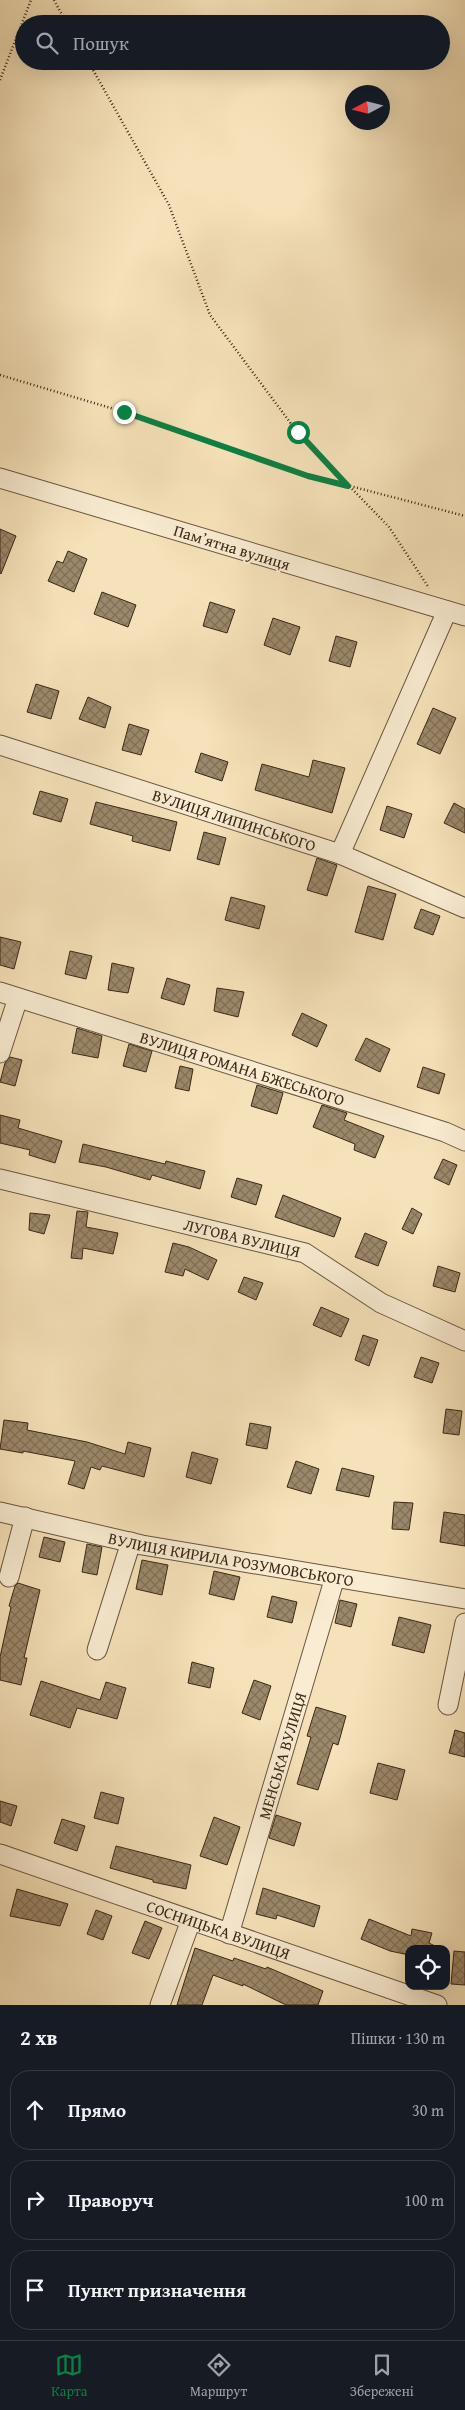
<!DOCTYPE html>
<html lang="uk">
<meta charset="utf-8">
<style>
body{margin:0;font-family:"Gentium Book Plus",serif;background:#242831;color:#f1f3f6}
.controls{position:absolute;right:15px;bottom:15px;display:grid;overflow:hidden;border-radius:10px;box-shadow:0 5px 20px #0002}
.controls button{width:45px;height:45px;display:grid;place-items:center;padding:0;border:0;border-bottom:1px solid #363941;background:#171b24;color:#f1f3f6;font:25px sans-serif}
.compass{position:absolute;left:345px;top:85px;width:45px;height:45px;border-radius:50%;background:#171b24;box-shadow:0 5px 20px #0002;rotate:263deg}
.stop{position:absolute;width:15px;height:15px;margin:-11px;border:4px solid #0b8043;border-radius:50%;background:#fff}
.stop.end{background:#0b8043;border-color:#fff;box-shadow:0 1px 5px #0008}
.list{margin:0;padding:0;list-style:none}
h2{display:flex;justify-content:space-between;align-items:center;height:65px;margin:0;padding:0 20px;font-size:21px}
h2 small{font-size:16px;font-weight:400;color:#9ea1a6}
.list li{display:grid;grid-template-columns:32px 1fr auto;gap:15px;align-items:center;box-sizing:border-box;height:80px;margin:0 10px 10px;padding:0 10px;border:1px solid #363941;border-radius:20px}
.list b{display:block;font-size:19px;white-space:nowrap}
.list em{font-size:16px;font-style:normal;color:#9ea1a6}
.icon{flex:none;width:28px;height:28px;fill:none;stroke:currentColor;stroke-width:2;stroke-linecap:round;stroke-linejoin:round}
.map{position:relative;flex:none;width:465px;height:2005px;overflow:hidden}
.search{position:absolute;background:#171b24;box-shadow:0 5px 20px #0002;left:15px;right:15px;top:15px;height:55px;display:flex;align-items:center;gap:12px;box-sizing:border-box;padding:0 18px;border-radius:28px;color:#9ea1a6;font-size:19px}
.sheet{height:335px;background:#171b24}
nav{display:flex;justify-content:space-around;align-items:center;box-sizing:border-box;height:70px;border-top:1px solid #363941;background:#171b24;font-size:14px;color:#9ea1a6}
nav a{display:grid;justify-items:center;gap:2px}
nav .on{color:#0b8043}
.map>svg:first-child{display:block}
.building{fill:url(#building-cross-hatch);stroke:#3b2816}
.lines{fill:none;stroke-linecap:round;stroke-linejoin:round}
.minor-casing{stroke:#6a563f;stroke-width:21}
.path{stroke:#3b2816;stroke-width:2.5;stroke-dasharray:1 2.5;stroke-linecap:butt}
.minor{stroke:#f9ecd2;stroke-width:19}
.route{stroke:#0b8043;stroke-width:6}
.labels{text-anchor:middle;stroke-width:4;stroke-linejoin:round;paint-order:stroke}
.street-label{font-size:16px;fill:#3b2816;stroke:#f9ecd2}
</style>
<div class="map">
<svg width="465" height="2005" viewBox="0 0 465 2005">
<defs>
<pattern id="building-cross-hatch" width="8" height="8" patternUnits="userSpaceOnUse" patternTransform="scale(1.25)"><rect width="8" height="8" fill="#9c896b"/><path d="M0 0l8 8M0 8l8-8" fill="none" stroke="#807057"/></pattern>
</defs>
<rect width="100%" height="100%" fill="#f6e2ba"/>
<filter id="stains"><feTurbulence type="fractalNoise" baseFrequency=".004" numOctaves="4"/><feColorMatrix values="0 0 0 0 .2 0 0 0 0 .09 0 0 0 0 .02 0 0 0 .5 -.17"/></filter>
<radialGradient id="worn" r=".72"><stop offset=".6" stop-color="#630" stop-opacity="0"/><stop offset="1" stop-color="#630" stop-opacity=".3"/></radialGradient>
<path class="building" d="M 0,529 L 16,536 L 1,574 L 0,573 Z
M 68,551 L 87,559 L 74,592 L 48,581 L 57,561 L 63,563 Z
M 102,592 L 136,605 L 128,627 L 94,614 Z
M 210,602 L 235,610 L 227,633 L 203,626 Z
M 273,618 L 300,627 L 290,655 L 264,645 Z
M 336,636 L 357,642 L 350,667 L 329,661 Z
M 36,684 L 59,691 L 51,719 L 27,712 Z
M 88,697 L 111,707 L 105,728 L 79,719 Z
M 433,708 L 456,718 L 440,754 L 417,744 Z
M 129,724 L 149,730 L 141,755 L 122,750 Z
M 201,753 L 228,762 L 222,781 L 195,772 Z
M 313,760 L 345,768 L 332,813 L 255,790 L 262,764 L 309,777 Z
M 40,791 L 68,799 L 61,822 L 33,814 Z
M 96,802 L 177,822 L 170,851 L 132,841 L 133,836 L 90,824 Z
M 454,803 L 465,809 L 465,833 L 444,823 Z
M 387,806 L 412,814 L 404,838 L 380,830 Z
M 204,832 L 226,838 L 219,865 L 197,859 Z
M 317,858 L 337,865 L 327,896 L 307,890 Z
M 368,886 L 396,894 L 383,940 L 355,932 Z
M 231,897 L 265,906 L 259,929 L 225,920 Z
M 421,909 L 440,916 L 433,935 L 414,928 Z
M 0,937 L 21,942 L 14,969 L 0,965 Z
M 70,951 L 92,956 L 86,979 L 65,974 Z
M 112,963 L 134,968 L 128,993 L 108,990 Z
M 167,978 L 190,985 L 184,1005 L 161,998 Z
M 217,988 L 244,992 L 238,1017 L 214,1011 Z
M 302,1013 L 327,1025 L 317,1047 L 292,1035 Z
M 77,1028 L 102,1036 L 98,1058 L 72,1053 Z
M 366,1038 L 390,1049 L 380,1072 L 355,1060 Z
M 129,1044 L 152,1051 L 146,1072 L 123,1066 Z
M 10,1057 L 22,1060 L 15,1086 L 0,1082 L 5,1063 Z
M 180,1066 L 193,1069 L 189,1091 L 175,1088 Z
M 423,1067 L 445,1074 L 439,1094 L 417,1087 Z
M 257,1085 L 283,1093 L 277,1114 L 251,1106 Z
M 322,1105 L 347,1113 L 344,1120 L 384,1136 L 375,1158 L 354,1150 L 355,1144 L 313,1127 Z
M 0,1115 L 20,1120 L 18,1128 L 62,1141 L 55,1163 L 29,1155 L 30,1150 L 0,1143 Z
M 83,1144 L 165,1164 L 166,1161 L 205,1171 L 200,1189 L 152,1175 L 150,1180 L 106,1167 L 79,1162 Z
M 443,1159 L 457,1165 L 449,1185 L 434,1178 Z
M 237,1178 L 262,1185 L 256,1205 L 231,1197 Z
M 283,1195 L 341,1218 L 334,1237 L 275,1217 Z
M 412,1208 L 422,1214 L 413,1234 L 402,1229 Z
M 77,1211 L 88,1212 L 86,1227 L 118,1233 L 113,1254 L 83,1248 L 82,1259 L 71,1258 Z
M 30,1213 L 50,1215 L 44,1234 L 29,1230 Z
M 365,1233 L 387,1242 L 378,1266 L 355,1257 Z
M 173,1243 L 189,1247 L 217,1260 L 208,1280 L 185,1269 L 183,1276 L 165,1272 Z
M 438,1266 L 460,1273 L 455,1292 L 433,1286 Z
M 244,1277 L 263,1283 L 256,1300 L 238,1292 Z
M 321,1307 L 349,1319 L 341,1337 L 313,1325 Z
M 363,1335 L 378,1340 L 369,1366 L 355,1360 Z
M 421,1357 L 439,1363 L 432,1383 L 414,1377 Z
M 446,1409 L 462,1411 L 459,1435 L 443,1433 Z
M 4,1420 L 28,1423 L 27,1430 L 87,1442 L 125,1454 L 128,1442 L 151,1448 L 144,1477 L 102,1466 L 100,1470 L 91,1467 L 84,1489 L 68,1484 L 75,1461 L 23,1451 L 23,1453 L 0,1449 Z
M 250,1423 L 271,1427 L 267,1449 L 246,1445 Z
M 192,1452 L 218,1459 L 211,1484 L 186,1477 Z
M 296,1461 L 319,1469 L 311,1494 L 287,1487 Z
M 342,1468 L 374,1476 L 369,1497 L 336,1490 Z
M 394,1502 L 413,1503 L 409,1530 L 392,1529 Z
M 444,1512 L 465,1515 L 465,1546 L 440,1542 Z
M 44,1537 L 65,1542 L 60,1562 L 39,1557 Z
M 87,1544 L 102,1547 L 97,1575 L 82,1572 Z
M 142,1560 L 168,1565 L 162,1595 L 136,1589 Z
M 214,1571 L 240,1577 L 234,1600 L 209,1594 Z
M 18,1583 L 40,1590 L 24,1658 L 27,1658 L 21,1685 L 0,1680 L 0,1657 L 11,1607 L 9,1606 L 15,1586 Z
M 272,1596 L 297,1602 L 292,1623 L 267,1617 Z
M 340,1600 L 357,1604 L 351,1627 L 335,1623 Z
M 399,1617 L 431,1625 L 424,1653 L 392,1645 Z
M 192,1662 L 214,1668 L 210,1688 L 188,1683 Z
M 254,1680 L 271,1686 L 260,1720 L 242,1713 Z
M 41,1681 L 100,1700 L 106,1682 L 126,1688 L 117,1719 L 77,1708 L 70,1728 L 30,1715 Z
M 316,1707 L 346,1716 L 338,1745 L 333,1743 L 318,1790 L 297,1784 L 311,1737 L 307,1736 Z
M 455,1730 L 465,1733 L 465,1757 L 449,1753 Z
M 378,1763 L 405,1770 L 397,1800 L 370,1793 Z
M 101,1792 L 124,1798 L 118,1824 L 94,1818 Z
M 0,1801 L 17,1806 L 11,1826 L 0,1822 Z
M 276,1815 L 301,1823 L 294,1846 L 269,1838 Z
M 214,1817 L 240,1827 L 227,1865 L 200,1856 Z
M 62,1819 L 85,1826 L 77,1851 L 54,1843 Z
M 116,1846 L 191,1865 L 186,1889 L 153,1882 L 153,1880 L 110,1868 Z
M 263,1888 L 320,1906 L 314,1927 L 277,1915 L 276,1919 L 256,1914 Z
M 17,1889 L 68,1904 L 60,1926 L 10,1916 Z
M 96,1910 L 112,1916 L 103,1940 L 87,1934 Z
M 369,1919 L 411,1936 L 412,1929 L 432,1933 L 429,1943 L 441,1949 L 409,1949 L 409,1955 L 390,1951 L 361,1939 Z
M 145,1921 L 162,1928 L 149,1959 L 132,1953 Z
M 195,1948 L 233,1961 L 234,1958 L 266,1969 L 267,1967 L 323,1991 L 318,2005 L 286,2005 L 243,1984 L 243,1986 L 213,1975 L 202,2005 L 177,2005 Z
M 454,1951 L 465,1952 L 465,1985 L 451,1984 Z"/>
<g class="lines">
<g class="minor-casing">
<g id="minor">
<path d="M 0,478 L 465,616"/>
<path id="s1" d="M 0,745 L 340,854 L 465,908"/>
<path d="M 340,854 L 447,611"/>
<path id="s2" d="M 0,992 L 445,1132 L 465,1141"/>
<path d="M 0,1053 L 18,998"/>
<path id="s3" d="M 0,1179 L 305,1253 L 381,1303 L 465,1341"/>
<path id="s4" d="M 0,1512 L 142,1545 L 465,1599"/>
<path d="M 9,1577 L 25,1517"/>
<path d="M 97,1650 L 131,1542"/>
<path d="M 448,1705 L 465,1623"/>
<path id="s5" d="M 0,1854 L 437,2005"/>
<path id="s6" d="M 229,1934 L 335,1577"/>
<path d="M 160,2005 L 191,1920"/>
</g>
</g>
<path class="path" d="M 54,0 L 67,24
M 88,61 L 169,205 L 210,315 L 298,433 L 389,527 L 429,588
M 0,80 L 31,0
M 0,375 L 124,412 L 308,475 L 465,516"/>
<use href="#minor" class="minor"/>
</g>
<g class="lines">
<path class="route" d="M 124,412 L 308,476 L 348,486 L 298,432"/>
</g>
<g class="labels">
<g class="street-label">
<text transform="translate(232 547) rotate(17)" y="6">Памʼятна вулиця</text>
<text dy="6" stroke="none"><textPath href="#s1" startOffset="246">ВУЛИЦЯ ЛИПИНСЬКОГО</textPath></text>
<text dy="6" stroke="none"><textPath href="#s2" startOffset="254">ВУЛИЦЯ РОМАНА БЖЕСЬКОГО</textPath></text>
<text dy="6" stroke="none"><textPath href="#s3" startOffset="249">ЛУГОВА ВУЛИЦЯ</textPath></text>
<text dy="6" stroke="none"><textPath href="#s4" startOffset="236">ВУЛИЦЯ КИРИЛА РОЗУМОВСЬКОГО</textPath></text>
<text dy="6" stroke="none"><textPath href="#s6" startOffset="186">МЕНСЬКА ВУЛИЦЯ</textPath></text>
<text dy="6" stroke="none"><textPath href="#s5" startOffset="231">СОСНИЦЬКА ВУЛИЦЯ</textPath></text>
</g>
</g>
<rect width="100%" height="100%" filter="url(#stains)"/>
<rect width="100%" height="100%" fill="url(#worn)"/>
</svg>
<div class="controls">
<button><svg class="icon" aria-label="locate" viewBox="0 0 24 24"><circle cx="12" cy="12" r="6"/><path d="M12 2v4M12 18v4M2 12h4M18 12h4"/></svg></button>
</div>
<svg class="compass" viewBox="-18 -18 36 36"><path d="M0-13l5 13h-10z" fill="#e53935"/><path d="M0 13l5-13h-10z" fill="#9ea1a6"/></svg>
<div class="stop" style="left:298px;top:432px"></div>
<div class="stop end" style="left:124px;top:412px"></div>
<div class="search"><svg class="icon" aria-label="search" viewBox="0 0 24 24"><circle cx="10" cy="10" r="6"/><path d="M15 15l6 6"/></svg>Пошук</div>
</div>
<section class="sheet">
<h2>2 хв<small>Пішки · 130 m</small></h2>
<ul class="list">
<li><svg class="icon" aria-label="ahead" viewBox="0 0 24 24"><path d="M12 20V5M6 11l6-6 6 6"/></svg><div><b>Прямо</b></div><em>30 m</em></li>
<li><svg class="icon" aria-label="right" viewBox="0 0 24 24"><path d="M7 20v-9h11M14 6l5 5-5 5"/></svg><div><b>Праворуч</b></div><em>100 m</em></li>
<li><svg class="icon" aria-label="arrive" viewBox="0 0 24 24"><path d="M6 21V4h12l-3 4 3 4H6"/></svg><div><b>Пункт призначення</b></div></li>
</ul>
</section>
<nav>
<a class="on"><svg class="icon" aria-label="map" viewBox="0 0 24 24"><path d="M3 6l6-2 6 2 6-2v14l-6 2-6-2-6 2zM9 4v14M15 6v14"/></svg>Карта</a>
<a><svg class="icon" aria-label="directions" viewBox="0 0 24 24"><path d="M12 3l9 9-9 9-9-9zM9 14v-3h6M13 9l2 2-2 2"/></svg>Маршрут</a>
<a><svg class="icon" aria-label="saved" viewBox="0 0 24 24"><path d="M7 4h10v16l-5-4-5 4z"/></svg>Збережені</a>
</nav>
